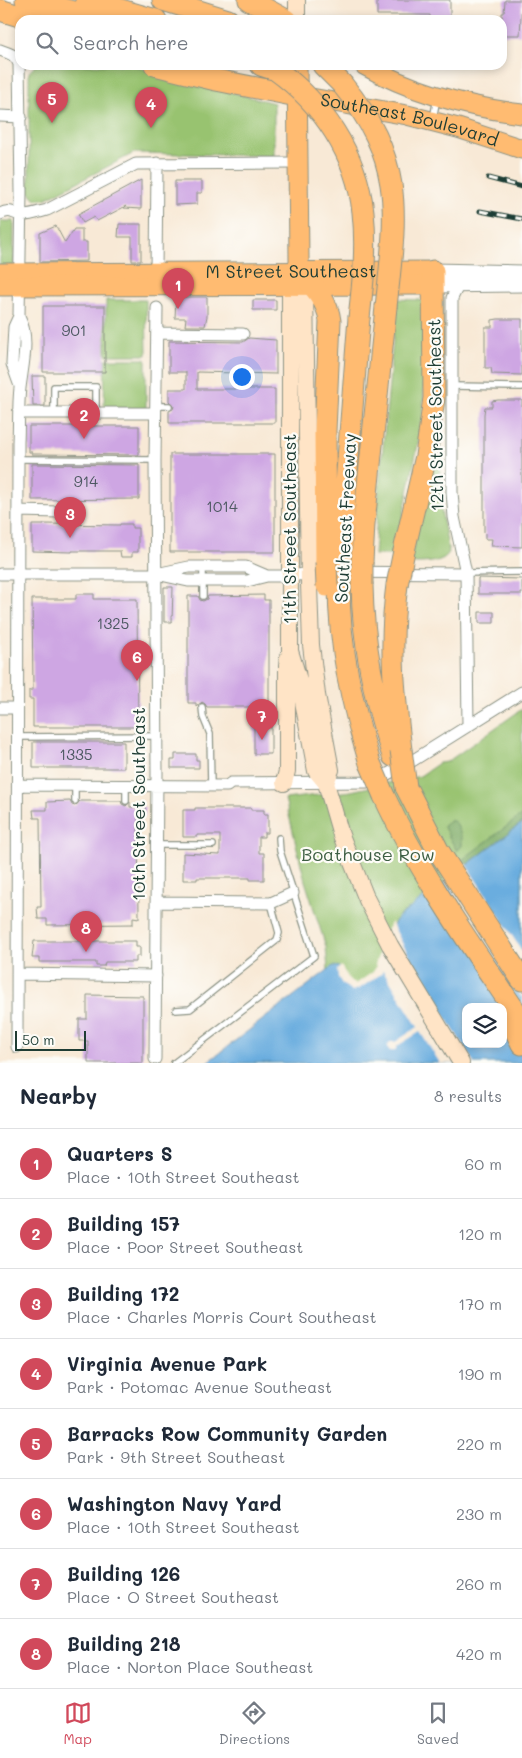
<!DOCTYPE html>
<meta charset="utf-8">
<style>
body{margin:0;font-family:Mali,sans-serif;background:#f2f2f3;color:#1f2937}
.controls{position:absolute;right:15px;bottom:15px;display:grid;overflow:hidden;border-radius:10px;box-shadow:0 2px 8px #0003}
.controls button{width:45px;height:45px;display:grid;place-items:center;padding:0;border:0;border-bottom:1px solid #e0e1e3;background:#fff;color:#1f2937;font:25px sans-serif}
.scale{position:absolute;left:15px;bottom:12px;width:71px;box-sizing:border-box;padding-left:5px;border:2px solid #1f3d34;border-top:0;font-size:14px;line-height:18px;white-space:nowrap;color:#1f3d34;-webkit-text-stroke:4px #fdfcf7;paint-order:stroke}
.you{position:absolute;left:241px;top:376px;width:18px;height:18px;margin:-12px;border:4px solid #fff;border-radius:50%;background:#1a73e8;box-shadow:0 0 0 8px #1a73e833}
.badge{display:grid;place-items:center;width:32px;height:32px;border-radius:50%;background:#d1495b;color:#fff;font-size:16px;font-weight:700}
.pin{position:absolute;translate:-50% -41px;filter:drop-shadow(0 1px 2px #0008)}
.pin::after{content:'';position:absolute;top:26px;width:18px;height:15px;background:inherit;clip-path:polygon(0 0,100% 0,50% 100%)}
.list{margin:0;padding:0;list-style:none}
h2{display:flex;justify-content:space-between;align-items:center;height:65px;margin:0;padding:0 20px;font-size:21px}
h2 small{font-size:16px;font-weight:400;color:#747a83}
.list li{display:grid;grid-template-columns:32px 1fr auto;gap:15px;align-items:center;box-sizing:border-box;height:70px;padding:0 20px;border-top:1px solid #e0e1e3}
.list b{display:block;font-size:19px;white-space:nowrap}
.list p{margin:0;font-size:16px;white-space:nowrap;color:#747a83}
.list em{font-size:16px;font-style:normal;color:#747a83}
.icon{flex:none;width:28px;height:28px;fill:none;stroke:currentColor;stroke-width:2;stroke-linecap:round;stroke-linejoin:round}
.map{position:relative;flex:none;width:522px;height:1063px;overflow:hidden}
.search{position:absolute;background:#fff;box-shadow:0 2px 8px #0003;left:15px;right:15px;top:15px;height:55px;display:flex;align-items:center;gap:12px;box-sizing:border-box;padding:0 18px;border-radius:15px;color:#747a83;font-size:19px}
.sheet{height:625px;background:#fff}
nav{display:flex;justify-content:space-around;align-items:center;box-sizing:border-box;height:70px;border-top:1px solid #e0e1e3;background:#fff;font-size:14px;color:#747a83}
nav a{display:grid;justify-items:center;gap:2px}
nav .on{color:#d1495b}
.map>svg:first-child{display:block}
.green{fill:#98c370;stroke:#5c8052}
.forest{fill:#7aa962;stroke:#4c734b}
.water{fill:#6baddf;stroke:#45758a;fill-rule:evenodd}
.pier{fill:#f8e9d6}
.building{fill:#cea6e3}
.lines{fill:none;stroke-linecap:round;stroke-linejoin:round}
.service-casing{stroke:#8c9385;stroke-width:8}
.minor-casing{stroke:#8c9385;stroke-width:13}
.tertiary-casing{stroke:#8c9385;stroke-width:17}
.secondary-casing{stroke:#8c9385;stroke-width:18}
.primary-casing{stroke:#8c9385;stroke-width:21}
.motorway-casing{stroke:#8c9385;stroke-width:23}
.service{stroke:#fff;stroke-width:5.5}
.minor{stroke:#fff;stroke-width:11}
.tertiary{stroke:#fff;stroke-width:15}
.secondary{stroke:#ffe4c6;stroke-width:16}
.primary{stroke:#ffbb71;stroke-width:19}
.motorway{stroke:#ffbb71;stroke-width:21}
.rail-casing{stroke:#1f3d34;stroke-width:5}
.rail{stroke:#fdfcf7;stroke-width:3;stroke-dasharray:9;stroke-linecap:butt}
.motorway-bridge-casing{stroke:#8c9385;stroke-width:23;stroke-linecap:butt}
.motorway-bridge{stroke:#ffbb71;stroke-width:21}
.labels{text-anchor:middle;stroke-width:4.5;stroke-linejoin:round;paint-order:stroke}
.number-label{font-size:15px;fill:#4b5760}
.street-label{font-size:18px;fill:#1f3d34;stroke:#fdfcf7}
.park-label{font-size:18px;fill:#3d5e43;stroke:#fdfcf7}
</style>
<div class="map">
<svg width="522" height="1063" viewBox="0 0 522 1063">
<rect width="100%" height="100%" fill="#fdfcf7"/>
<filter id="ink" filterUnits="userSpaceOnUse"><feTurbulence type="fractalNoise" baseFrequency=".02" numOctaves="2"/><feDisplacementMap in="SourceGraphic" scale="10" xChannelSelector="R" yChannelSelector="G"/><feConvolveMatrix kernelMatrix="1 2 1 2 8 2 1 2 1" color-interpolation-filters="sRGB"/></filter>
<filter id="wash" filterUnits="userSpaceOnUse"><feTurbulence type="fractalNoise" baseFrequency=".0096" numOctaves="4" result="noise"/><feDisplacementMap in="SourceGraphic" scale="20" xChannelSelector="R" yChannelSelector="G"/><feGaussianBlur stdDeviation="1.12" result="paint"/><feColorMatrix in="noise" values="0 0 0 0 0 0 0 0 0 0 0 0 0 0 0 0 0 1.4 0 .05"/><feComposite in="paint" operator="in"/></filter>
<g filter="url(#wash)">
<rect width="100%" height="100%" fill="#f8e9d6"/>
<path class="green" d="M 36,65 L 133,65 L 155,73 L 274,103 L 274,156 L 134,153 L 45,199 L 36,199 L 29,192 L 29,72 Z
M 0,221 L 14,221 L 14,266 L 0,266 Z
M 397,299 L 420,300 L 423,302 L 426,316 L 423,420 L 395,555 L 374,555 L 379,489 Z
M 106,300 L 146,300 L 147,355 L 106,355 Z
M 105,359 L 146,359 L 146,409 L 110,409 L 104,405 Z
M 440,422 L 440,504 L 449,552 C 444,564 421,563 410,563 Z
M 522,709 L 522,823 L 397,918 L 375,973 L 356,986 L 348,983 L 333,966 L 328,970 L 326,947 L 305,881 L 285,799 L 351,791 L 420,776 L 439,763 L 447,762 Z"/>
<path class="forest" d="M 522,815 L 522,823 L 468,864 L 463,859 Z
M 451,820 L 456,823 L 462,837 L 462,846 L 457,851 L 443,826 Z"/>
<path class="water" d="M 522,823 L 522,1063 L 206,1063 L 333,966 L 339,967 L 348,983 L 356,986 L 375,973 L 389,933 L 397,918 ZM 466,1007 L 503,1007 L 503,1044 L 466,1044 Z"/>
<path class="pier" d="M 465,863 L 522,951 L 522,998 L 444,879 Z
M 391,922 L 415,967 L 474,1063 L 440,1063 L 420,1032 L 397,1046 L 395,1051 L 390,1051 L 387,1047 L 390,1042 L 395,1042 L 418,1027 L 383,970 L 381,974 L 359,989 L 352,991 L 342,984 L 338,977 L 337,970 L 341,966 L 350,981 L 356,984 L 373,972 L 376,967 L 375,965 L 386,932 Z"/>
<g id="blocks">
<path class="building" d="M 377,0 L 450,0 L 450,20 L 430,20 L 430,15 L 377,15 Z
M 505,0 L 522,0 L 520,35 L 502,35 L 502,13 L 504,13 Z
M 141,180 L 141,209 L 124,208 L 126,206 L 97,221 L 94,217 L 83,223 L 78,214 Z
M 175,181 L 202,181 L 202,193 L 197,193 L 197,204 L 175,205 Z
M 119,224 L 141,224 L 141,261 L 132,261 L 132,237 L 118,237 Z
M 56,226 L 65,243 L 74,229 L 82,229 L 82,242 L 87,242 L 87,261 L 40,262 L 40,233 Z
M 176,297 L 207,297 L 207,316 L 205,326 L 185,326 L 186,318 L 175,318 Z
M 253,300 L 276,300 L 276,310 L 253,310 Z
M 43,306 L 105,306 L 105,372 L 43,372 Z
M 498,319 L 522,319 L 522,375 L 492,374 L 491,368 L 485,368 L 485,327 L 492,327 L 492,320 Z
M 249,338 L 276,340 L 276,374 L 197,372 L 197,389 L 275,389 L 275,423 L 169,423 L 169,411 L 173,409 L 174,406 L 169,401 L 169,389 L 186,389 L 186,372 L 169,372 L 169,341 L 243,342 Z
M 32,376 L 45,376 L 45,406 L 33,406 Z
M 498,400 L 522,400 L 522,547 L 491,546 L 492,539 L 485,539 L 485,533 L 484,532 L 484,414 L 485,407 L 492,407 L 492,401 Z
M 29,426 L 139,426 L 139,455 L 32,454 L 32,452 L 29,452 Z
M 170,454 L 275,454 L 275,552 L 170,552 Z
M 32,464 L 139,465 L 139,499 L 32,500 Z
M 44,524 L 120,525 L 120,524 L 132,524 L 132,528 L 138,528 L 138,552 L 132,552 L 132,557 L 121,557 L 120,551 L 72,551 L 72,552 L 32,551 L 32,525 L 44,525 Z
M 478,578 L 522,579 L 522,594 L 478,594 Z
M 164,587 L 173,587 L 172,622 L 164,622 Z
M 76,594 L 94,594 L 94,599 L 137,599 L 138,727 L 33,727 L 33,699 L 29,699 L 29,690 L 33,690 L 32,599 L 76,599 Z
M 264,595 L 264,600 L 269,600 L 269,716 L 271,716 L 271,754 L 254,754 L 254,707 L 207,707 L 205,704 L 202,702 L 196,707 L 196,703 L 188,703 L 188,596 L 198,596 L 200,600 L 203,601 L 207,599 L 208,596 Z
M 479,612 L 494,612 L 494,623 L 479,623 Z
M 33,742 L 124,742 L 124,768 L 33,768 Z
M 175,754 L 196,754 L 196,760 L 199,760 L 199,768 L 171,768 L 171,760 L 175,760 Z
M 70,801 L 72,805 L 75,806 L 80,801 L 121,801 L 122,804 L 126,806 L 130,802 L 130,807 L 145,807 L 145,816 L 138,817 L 139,918 L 133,917 L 133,924 L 47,925 L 47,919 L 38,919 L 37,907 L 41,907 L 40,818 L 34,818 L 33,810 L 47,810 L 47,802 Z
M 195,808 L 251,808 L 251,810 L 264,810 L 264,814 L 268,814 L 268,833 L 264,833 L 264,837 L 259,837 L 259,853 L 264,853 L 264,880 L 250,880 L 250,878 L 197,878 L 197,880 L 183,880 L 183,853 L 220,855 L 220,835 L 197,835 L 197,837 L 183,837 L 183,810 L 195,810 Z
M 34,941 L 136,941 L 136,947 L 140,947 L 140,956 L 136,956 L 136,962 L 105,962 L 104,966 L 96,966 L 96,962 L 39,962 L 39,958 L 32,958 Z
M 87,995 L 143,996 L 143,1063 L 88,1063 L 88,1041 L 79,1041 L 79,1019 L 87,1019 Z"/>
</g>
</g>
<g filter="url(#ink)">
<use href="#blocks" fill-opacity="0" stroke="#8c9385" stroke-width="1"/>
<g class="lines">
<g class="service-casing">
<path id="service" d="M 433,119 L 437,98
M 452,386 L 522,387
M 156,406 L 169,406
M 54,413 L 54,387 L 96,387 L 96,413
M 19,459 L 155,460
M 466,573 L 522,572
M 203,596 L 203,567
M 202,707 L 203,717 L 210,734 L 211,786
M 17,737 L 156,736
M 75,786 L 75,801
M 126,786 L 126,801
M 157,845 L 213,845
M 176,1010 L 190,1009 L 277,940 L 279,933 L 271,903
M 174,1063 L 314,956 L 280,851 L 279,838"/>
</g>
<g class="minor-casing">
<path id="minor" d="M 0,50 C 9,53 16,55 19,64 L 21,192 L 19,316 C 30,338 23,363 20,388 C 18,405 19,424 18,442 L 17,1047
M 0,116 L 21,117
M 0,214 C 12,208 13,215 23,215 C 31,215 39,212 47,210 L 136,164 L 297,163
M 156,272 L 157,163
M 459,284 L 452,298 L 452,492 L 454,517 L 466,573 L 468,725
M 19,316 L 14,327 L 12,364 L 20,386
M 157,333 L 243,334
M 19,413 L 155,413
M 18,511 L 59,512
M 0,574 L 156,574 L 189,567 L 246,567 L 267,576
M 156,574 L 188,581 L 247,581 L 267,576 L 290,576 L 320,572 L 466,573
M 0,708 L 17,708
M 18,785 L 227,786 L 231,783 L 367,782 L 382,777 L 412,761 L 522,692
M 156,902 L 271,903 L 293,893
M 17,974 L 156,976
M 155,1059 L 157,773 L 155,460 L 157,308"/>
</g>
<g class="tertiary-casing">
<path id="tertiary" d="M 433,271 L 522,273
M 433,285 L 522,284"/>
</g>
<g class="secondary-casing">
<path id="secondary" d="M 297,0 L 297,20
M 290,286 L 290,651 L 299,680 L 316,771 L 326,783 L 341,835 L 367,900 L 390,945 L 461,1063
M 305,286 L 309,585 L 311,645 L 317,695 L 331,770 L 326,783
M 284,783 L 287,771 L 287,665 L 288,658"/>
</g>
<g class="primary-casing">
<g id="primary">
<path d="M 297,65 L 299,259 L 299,271 L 304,283"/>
<path d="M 364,65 C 412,92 468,107 522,114"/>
<path id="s1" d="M 300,96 L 407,115 L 458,128 L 522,149"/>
<path id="s2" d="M 0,273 L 433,271"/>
<path d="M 0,286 L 433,285"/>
</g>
</g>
<g class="motorway-casing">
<path id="motorway" d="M 26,0 L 105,20
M 86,0 L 156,20
M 163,0 L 228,20
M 249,0 L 286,20
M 0,10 L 32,20
M 155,65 L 216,80 L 297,96
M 261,65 L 276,70
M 323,65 L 342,84
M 299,271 C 313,285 328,301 330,321 L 325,431 L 326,562
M 404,551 L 426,456 L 434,398 L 433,271
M 340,562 L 359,318
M 362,562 L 364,524 L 386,307
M 339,585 C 339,647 352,705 370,763
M 362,585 C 363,644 374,700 393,756
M 397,585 C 389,645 394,691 401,750
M 406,787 L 438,850 L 522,980
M 384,796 C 421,876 473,948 522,1021
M 505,1010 L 522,1044"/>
</g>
<use href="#service" class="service"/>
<use href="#minor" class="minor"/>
<use href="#tertiary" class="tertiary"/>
<use href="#secondary" class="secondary"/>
<use href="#primary" class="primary"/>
<use href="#motorway" class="motorway"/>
<g class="rail-casing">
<path id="rail" d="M 488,178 L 522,187
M 480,211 L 522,219"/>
</g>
<use href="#rail" class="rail"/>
<g class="motorway-bridge-casing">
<path id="motorway-bridge" d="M 276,70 C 322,103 357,154 363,212 C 367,247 363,283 359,318
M 342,84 C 406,162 396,214 386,307
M 326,562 L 327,586
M 362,585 L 362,562
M 397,585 L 404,551
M 401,750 L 406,787
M 370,763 L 384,796"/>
</g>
<use href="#motorway-bridge" class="motorway-bridge"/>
</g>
</g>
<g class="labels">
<g class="number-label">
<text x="74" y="336">901</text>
<text x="86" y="487">914</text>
<text x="222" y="512">1014</text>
<text x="113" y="629">1325</text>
<text x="76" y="760">1335</text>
</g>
<g class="street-label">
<text dy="6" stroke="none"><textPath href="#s1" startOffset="112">Southeast Boulevard</textPath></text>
<text dy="6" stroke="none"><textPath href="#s2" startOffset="291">M Street Southeast</textPath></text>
<text transform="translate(436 415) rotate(-91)" y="6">12th Street Southeast</text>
<text transform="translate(346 518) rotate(-87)" y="6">Southeast Freeway</text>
<text transform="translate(290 529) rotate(-90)" y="6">11th Street Southeast</text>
<text transform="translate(139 804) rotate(-90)" y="6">10th Street Southeast</text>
</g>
<g class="park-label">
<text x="368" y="861">Boathouse Row</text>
</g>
</g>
</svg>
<div class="controls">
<button><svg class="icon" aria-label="layers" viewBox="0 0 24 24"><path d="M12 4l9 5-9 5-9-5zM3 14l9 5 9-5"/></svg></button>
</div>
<div class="scale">50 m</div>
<div class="you"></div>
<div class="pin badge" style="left:178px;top:309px">1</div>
<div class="pin badge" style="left:84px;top:439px">2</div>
<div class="pin badge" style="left:70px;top:538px">3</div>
<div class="pin badge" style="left:151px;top:128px">4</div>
<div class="pin badge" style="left:52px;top:123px">5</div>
<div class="pin badge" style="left:137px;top:681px">6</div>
<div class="pin badge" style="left:262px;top:740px">7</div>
<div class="pin badge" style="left:86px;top:952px">8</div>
<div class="search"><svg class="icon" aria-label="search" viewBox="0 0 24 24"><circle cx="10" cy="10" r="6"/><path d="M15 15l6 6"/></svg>Search here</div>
</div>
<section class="sheet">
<h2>Nearby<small>8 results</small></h2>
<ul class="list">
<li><span class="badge">1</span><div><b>Quarters S</b><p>Place · 10th Street Southeast</p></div><em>60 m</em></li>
<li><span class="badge">2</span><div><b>Building 157</b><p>Place · Poor Street Southeast</p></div><em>120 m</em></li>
<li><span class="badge">3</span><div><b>Building 172</b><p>Place · Charles Morris Court Southeast</p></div><em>170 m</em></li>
<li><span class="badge">4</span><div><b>Virginia Avenue Park</b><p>Park · Potomac Avenue Southeast</p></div><em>190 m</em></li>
<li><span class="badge">5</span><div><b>Barracks Row Community Garden</b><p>Park · 9th Street Southeast</p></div><em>220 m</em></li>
<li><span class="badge">6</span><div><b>Washington Navy Yard</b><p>Place · 10th Street Southeast</p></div><em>230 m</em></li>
<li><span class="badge">7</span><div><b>Building 126</b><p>Place · O Street Southeast</p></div><em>260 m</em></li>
<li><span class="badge">8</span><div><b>Building 218</b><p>Place · Norton Place Southeast</p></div><em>420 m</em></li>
</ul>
</section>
<nav>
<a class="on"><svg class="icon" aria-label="map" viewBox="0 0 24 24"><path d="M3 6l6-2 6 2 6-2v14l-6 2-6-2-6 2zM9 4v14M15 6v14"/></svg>Map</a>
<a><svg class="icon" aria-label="directions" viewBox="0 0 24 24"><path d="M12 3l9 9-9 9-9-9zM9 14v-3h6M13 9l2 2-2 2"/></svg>Directions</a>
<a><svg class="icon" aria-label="saved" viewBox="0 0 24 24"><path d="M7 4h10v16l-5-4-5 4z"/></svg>Saved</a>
</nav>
